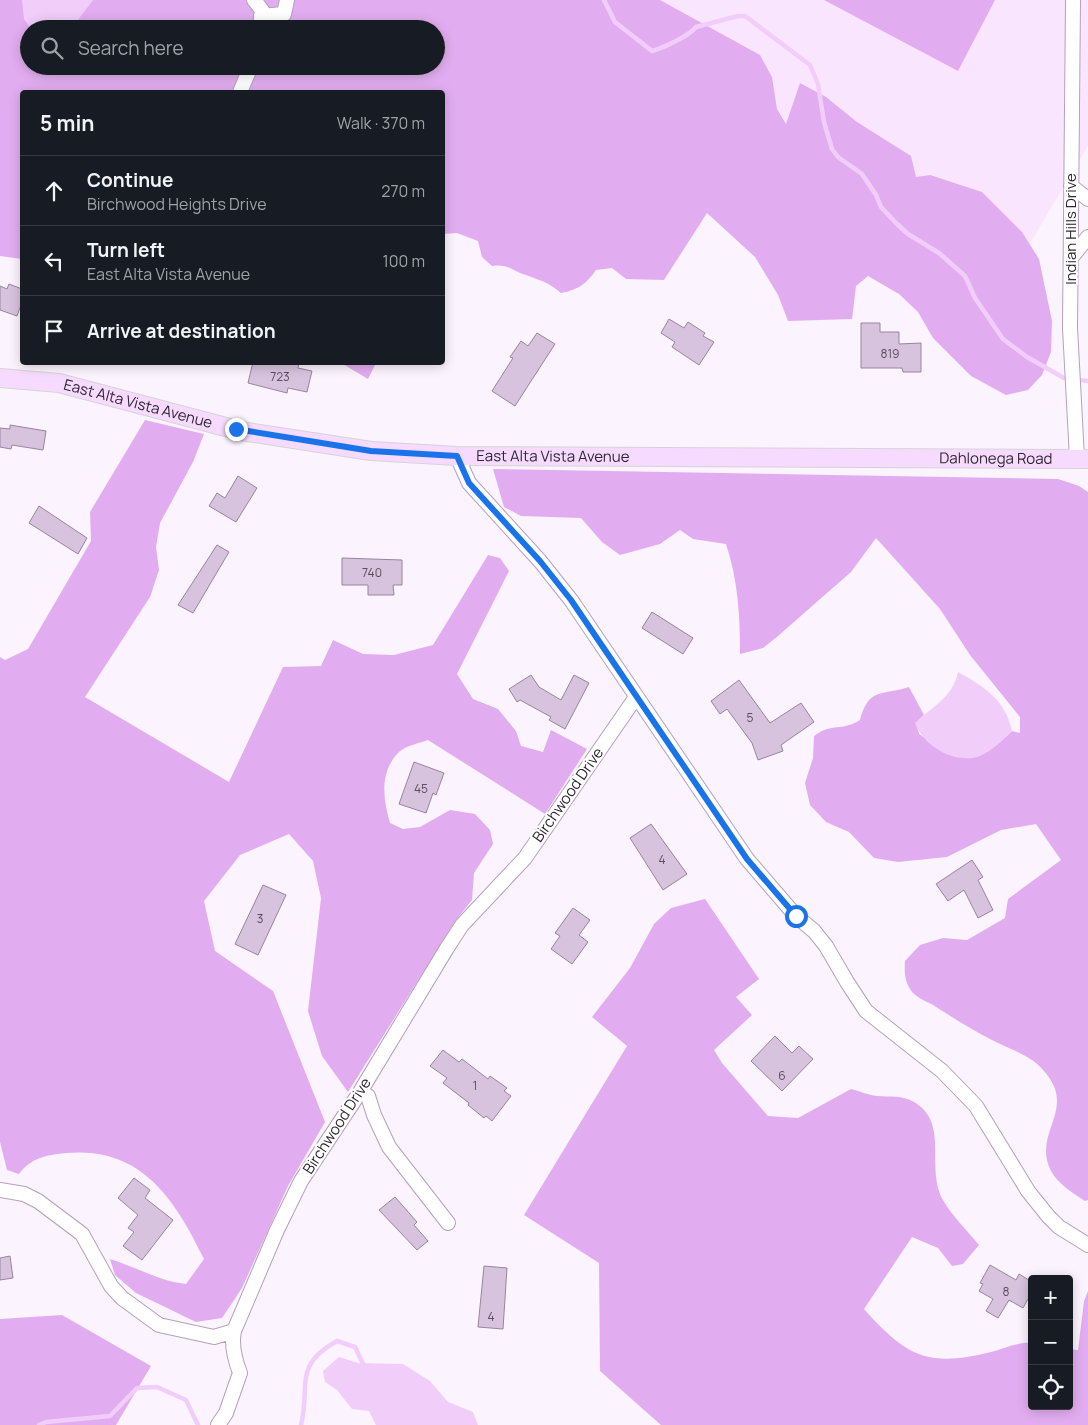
<!DOCTYPE html>
<meta charset="utf-8">
<style>
body{margin:0;font-family:Manrope,sans-serif;background:#20242c;color:#f1f3f6}
.controls{position:absolute;right:15px;bottom:15px;display:grid;overflow:hidden;border-radius:5px;box-shadow:0 2px 12px #0003}
.controls button{width:45px;height:45px;display:grid;place-items:center;padding:0;border:0;border-bottom:1px solid #363941;background:#171b24;color:#f1f3f6;font:25px sans-serif}
.stop{position:absolute;width:15px;height:15px;margin:-11px;border:4px solid #1a73e8;border-radius:50%;background:#fff}
.stop.end{background:#1a73e8;border-color:#fff;box-shadow:0 1px 5px #0008}
.list{margin:0;padding:0;list-style:none}
h2{display:flex;justify-content:space-between;align-items:center;height:65px;margin:0;padding:0 20px;font-size:21px}
h2 small{font-size:16px;font-weight:400;color:#9ea1a6}
.list li{display:grid;grid-template-columns:32px 1fr auto;gap:15px;align-items:center;box-sizing:border-box;height:70px;padding:0 20px;border-top:1px solid #363941}
.list b{display:block;font-size:19px;white-space:nowrap}
.list p{margin:0;font-size:16px;white-space:nowrap;color:#9ea1a6}
.list em{font-size:16px;font-style:normal;color:#9ea1a6}
.icon{flex:none;width:28px;height:28px;fill:none;stroke:currentColor;stroke-width:2;stroke-linecap:round;stroke-linejoin:round}
.map{position:relative;flex:none;width:1088px;height:1425px;overflow:hidden}
.search{position:absolute;background:#171b24;box-shadow:0 2px 12px #0003;left:20px;top:20px;width:425px;height:55px;display:flex;align-items:center;gap:12px;box-sizing:border-box;padding:0 18px;border-radius:28px;color:#9ea1a6;font-size:19px}
.panel{position:absolute;background:#171b24;box-shadow:0 2px 12px #0003;left:20px;top:90px;width:425px;height:275px;border-radius:5px}
.map>svg:first-child{display:block}
.built{fill:#fae5ff}
.green{fill:#e2adf0;fill-rule:evenodd}
.water{fill:#f1cefa}
.lines{fill:none;stroke-linecap:round;stroke-linejoin:round}
.stream{stroke:#f1cefa;stroke-width:4.5}
.building{fill:#d7c3dd;stroke:#98859d}
.minor-casing{stroke:#b5a1ba;stroke-width:16}
.major-casing{stroke:#d5d4d6;stroke-width:20}
.minor{stroke:#fff;stroke-width:14}
.major{stroke:#f7daff;stroke-width:18}
.route{stroke:#1a73e8;stroke-width:6}
.labels{text-anchor:middle;stroke-width:4;stroke-linejoin:round;paint-order:stroke}
.number-label{font-size:12px;fill:#594e5c}
.street-label{font-size:15px;fill:#2f2731;stroke:#fff}
</style>
<div class="map">
<svg width="1088" height="1425" viewBox="0 0 1088 1425">
<rect width="100%" height="100%" fill="#fbf3fd"/>
<path class="built" d="M 535,0 L 1088,0 L 1088,146 L 1008,280 Z"/>
<path class="green" d="M 0,0 L 660,0 L 760,55 L 772,77 L 777,109 L 786,124 L 800,83 L 826,97 L 857,122 L 911,156 L 916,177 L 930,175 L 982,192 L 1022,232 L 1039,259 L 1052,321 L 1051,352 L 1042,375 L 1028,390 L 1006,395 L 971,376 L 933,338 L 918,312 L 899,294 L 868,276 L 856,286 L 852,319 L 788,321 L 778,295 L 755,257 L 707,213 L 664,280 L 626,279 L 612,268 L 596,270 C 586,284 578,290 561,293 C 547,281 541,281 526,275 C 510,270 510,264 492,266 L 482,257 L 478,241 L 457,233 L 443,234 L 442,92 L 22,92 L 22,259 L 0,256 ZM 29,29 L 436,29 L 436,66 L 29,66 Z
M 824,0 L 995,0 L 958,71 Z
M 341,363 L 376,363 L 368,379 Z
M 145,420 L 204,434 L 193,462 L 160,523 L 156,547 L 159,570 L 150,597 L 85,697 L 229,782 L 283,667 L 321,666 L 333,640 L 363,654 L 394,655 L 433,645 L 488,555 L 500,558 L 509,571 L 457,674 L 473,699 L 498,709 L 516,731 L 521,746 L 543,752 L 551,730 L 587,749 L 545,814 L 428,740 C 420,743 405,746 399,752 C 379,772 383,799 390,823 L 403,829 L 420,827 L 450,810 L 475,814 L 490,830 L 493,844 L 474,873 L 472,900 L 456,920 L 348,1092 L 322,1056 L 308,1011 L 321,898 L 313,861 L 289,834 L 240,855 L 204,901 L 215,951 L 273,991 L 325,1122 L 288,1186 L 242,1288 L 222,1318 L 196,1322 L 136,1293 L 115,1275 L 110,1259 C 136,1267 159,1281 186,1284 L 204,1259 C 175,1199 141,1146 66,1153 C 46,1155 31,1158 19,1174 L 7,1170 L 0,1142 L 0,657 L 5,660 L 28,649 L 91,541 L 90,512 Z
M 493,469 L 1058,479 L 1079,486 L 1088,492 L 1088,1200 L 1085,1201 C 1073,1193 1058,1184 1051,1171 C 1030,1130 1085,1107 1036,1063 C 1024,1053 1005,1047 992,1040 C 972,1030 952,1017 933,1005 C 927,1002 918,998 913,993 C 905,984 904,973 905,961 L 920,945 L 943,938 L 967,940 L 1005,918 L 1008,899 L 1061,860 L 1036,824 L 1001,830 L 947,857 L 898,862 L 874,858 L 849,832 L 826,822 L 810,805 L 805,783 L 813,758 L 814,736 C 833,722 841,732 860,720 C 869,687 881,696 909,687 L 924,715 L 916,723 L 919,734 L 947,753 L 999,743 L 1012,731 L 1020,733 L 1020,717 L 970,655 L 940,609 L 876,538 L 851,572 L 778,636 L 763,648 L 740,654 C 740,616 738,580 726,544 L 693,539 L 680,530 L 660,544 L 620,555 L 602,542 L 581,518 L 521,516 L 504,507 Z
M 705,899 L 759,979 L 736,997 L 752,1015 L 714,1050 L 722,1063 L 768,1116 L 798,1118 L 851,1089 C 859,1091 868,1095 877,1096 C 890,1097 902,1095 914,1102 C 950,1123 925,1167 943,1200 C 952,1216 967,1230 979,1245 L 963,1264 L 952,1266 L 938,1248 L 912,1237 L 864,1309 C 906,1356 927,1368 991,1352 C 1003,1349 1020,1341 1032,1343 L 1032,1406 L 1069,1406 L 1069,1349 L 1078,1350 L 1084,1301 L 1088,1291 L 1088,1425 L 661,1425 L 600,1371 L 599,1263 L 524,1215 L 627,1046 L 592,1017 L 630,968 L 654,924 L 671,908 Z
M 62,1315 L 151,1366 L 116,1425 L 0,1425 L 0,1319 Z"/>
<path class="water" d="M 22,0 L 93,0 L 71,29 L 31,29 L 24,19 Z
M 958,672 C 984,686 1006,701 1012,731 C 1003,740 992,751 980,756 C 956,765 923,746 915,723 C 933,706 953,697 958,672 Z
M 339,1357 L 358,1363 L 403,1364 L 430,1381 L 448,1402 L 473,1412 L 478,1425 L 376,1425 L 369,1411 L 352,1409 L 337,1390 L 325,1382 L 323,1371 Z"/>
<g class="lines">
<path class="stream" d="M 604,0 L 615,22 L 652,51 C 663,48 689,36 696,27 L 738,16 L 745,16 L 810,65 L 818,84 L 824,122 L 832,149 L 838,157 L 862,174 L 876,195 L 881,207 L 896,223 L 908,234 L 939,253 L 965,276 L 975,298 L 1003,339 L 1027,357 L 1064,378 L 1088,381
M 39,1425 L 46,1422 L 110,1416 L 137,1388 L 157,1387 L 186,1400 L 198,1425
M 301,1425 C 311,1386 292,1366 337,1341 L 355,1347 L 365,1368"/>
</g>
<path class="building" d="M 9,284 L 22,289 L 22,302 L 17,316 L 0,310 L 0,286 L 7,289 Z
M 669,319 L 684,328 L 688,322 L 705,333 L 703,336 L 714,342 L 699,365 L 672,347 L 675,342 L 661,333 Z
M 861,323 L 880,323 L 880,332 L 899,332 L 899,344 L 921,343 L 921,372 L 903,372 L 902,368 L 861,368 Z
M 537,333 L 555,344 L 515,406 L 492,391 L 513,358 L 510,357 L 521,341 L 528,346 Z
M 253,362 L 299,362 L 298,368 L 312,371 L 307,392 L 288,388 L 287,393 L 248,383 Z
M 10,425 L 46,431 L 43,450 L 12,445 L 11,449 L 0,447 L 0,428 L 10,429 Z
M 238,476 L 257,488 L 236,522 L 209,506 L 217,493 L 225,498 Z
M 39,506 L 87,538 L 78,554 L 29,523 Z
M 217,545 L 229,552 L 193,613 L 178,605 Z
M 342,558 L 402,560 L 402,585 L 393,585 L 394,595 L 368,595 L 368,585 L 342,585 Z
M 652,612 L 693,638 L 683,654 L 642,628 Z
M 531,675 L 539,687 L 561,700 L 574,675 L 589,683 L 565,729 L 549,720 L 551,717 L 520,700 L 517,702 L 509,689 Z
M 739,680 L 770,723 L 801,703 L 814,722 L 781,745 L 783,751 L 758,760 L 752,743 L 727,709 L 720,714 L 711,701 Z
M 414,762 L 444,773 L 436,795 L 433,793 L 426,813 L 399,804 Z
M 651,824 L 687,874 L 663,890 L 630,838 Z
M 972,860 L 983,877 L 978,880 L 993,910 L 978,918 L 964,890 L 948,901 L 936,884 Z
M 263,885 L 286,895 L 258,955 L 235,944 Z
M 573,908 L 590,920 L 579,935 L 588,942 L 572,964 L 551,949 L 560,936 L 555,933 Z
M 775,1036 L 792,1053 L 799,1046 L 813,1059 L 782,1091 L 751,1061 Z
M 443,1050 L 459,1062 L 462,1059 L 488,1079 L 490,1076 L 507,1088 L 504,1091 L 511,1096 L 492,1121 L 486,1116 L 484,1118 L 468,1105 L 469,1103 L 443,1083 L 447,1078 L 430,1066 Z
M 134,1178 L 150,1190 L 145,1198 L 173,1220 L 142,1260 L 123,1246 L 134,1232 L 128,1228 L 138,1215 L 118,1198 Z
M 395,1197 L 417,1222 L 414,1225 L 428,1241 L 417,1250 L 379,1210 Z
M 10,1256 L 13,1278 L 0,1280 L 0,1258 Z
M 990,1265 L 1016,1280 L 1019,1274 L 1032,1282 L 1032,1292 L 1023,1308 L 1009,1300 L 998,1318 L 986,1311 L 993,1299 L 979,1291 L 983,1284 L 980,1283 Z
M 484,1266 L 507,1268 L 503,1329 L 478,1327 Z"/>
<g class="lines">
<g class="minor-casing">
<path id="minor" d="M 254,0 L 262,10 L 260,29
M 1073,0 L 1070,328 L 1077,458
M 261,16 L 284,14 L 287,0
M 240,92 L 251,66
M 1071,186 L 1088,199
M 1071,258 L 1088,237
M 457,456 L 469,483 L 540,561 L 571,600 L 747,859 L 796,916 L 814,931 L 826,946 L 847,982 L 866,1011 L 942,1071 L 976,1106 L 1028,1191 L 1048,1216 L 1059,1227 L 1088,1245
M 360,1092 L 368,1096 L 374,1115 L 389,1147 L 448,1223
M 0,1190 L 24,1194 L 38,1201 L 82,1234 L 111,1286 L 122,1298 L 159,1325 L 214,1337 L 234,1331 L 277,1230 L 301,1181 L 360,1092 L 447,948 L 462,925 L 525,858 L 636,697
M 218,1425 L 226,1413 L 240,1373 C 235,1360 231,1345 234,1331"/>
</g>
<g class="major-casing">
<g id="major">
<path id="s1" d="M 0,378 L 59,383 L 241,431 L 371,451 L 457,456 L 1088,459"/>
</g>
</g>
<use href="#minor" class="minor"/>
<use href="#major" class="major"/>
</g>
<g class="lines">
<path class="route" d="M 236,429 L 371,451 L 457,456 L 469,483 L 540,561 L 571,600 L 747,859 L 796,916"/>
</g>
<g class="labels">
<g class="number-label">
<text x="890" y="358">819</text>
<text x="280" y="381">723</text>
<text x="372" y="577">740</text>
<text x="750" y="722">5</text>
<text x="421" y="793">45</text>
<text x="662" y="864">4</text>
<text x="260" y="923">3</text>
<text x="782" y="1080">6</text>
<text x="475" y="1090">1</text>
<text x="1006" y="1296">8</text>
<text x="491" y="1321">4</text>
</g>
<g class="street-label">
<text transform="translate(1071 229) rotate(-90)" y="5">Indian Hills Drive</text>
<text dy="5" stroke="none"><textPath href="#s1" startOffset="141">East Alta Vista Avenue</textPath></text>
<text dy="5" stroke="none"><textPath href="#s1" startOffset="561">East Alta Vista Avenue</textPath></text>
<text dy="5" stroke="none"><textPath href="#s1" startOffset="1004">Dahlonega Road</textPath></text>
<text transform="translate(568 795) rotate(-55)" y="5">Birchwood Drive</text>
<text transform="translate(337 1126) rotate(-57)" y="5">Birchwood Drive</text>
</g>
</g>
</svg>
<div class="controls">
<button>+</button>
<button>−</button>
<button><svg class="icon" aria-label="locate" viewBox="0 0 24 24"><circle cx="12" cy="12" r="6"/><path d="M12 2v4M12 18v4M2 12h4M18 12h4"/></svg></button>
</div>
<div class="stop" style="left:796px;top:916px"></div>
<div class="stop end" style="left:236px;top:429px"></div>
<div class="search"><svg class="icon" aria-label="search" viewBox="0 0 24 24"><circle cx="10" cy="10" r="6"/><path d="M15 15l6 6"/></svg>Search here</div>
<section class="panel">
<h2>5 min<small>Walk · 370 m</small></h2>
<ul class="list">
<li><svg class="icon" aria-label="ahead" viewBox="0 0 24 24"><path d="M12 20V5M6 11l6-6 6 6"/></svg><div><b>Continue</b><p>Birchwood Heights Drive</p></div><em>270 m</em></li>
<li><svg class="icon" aria-label="left" viewBox="0 0 24 24"><path d="M17 20v-9H6M10 6l-5 5 5 5"/></svg><div><b>Turn left</b><p>East Alta Vista Avenue</p></div><em>100 m</em></li>
<li><svg class="icon" aria-label="arrive" viewBox="0 0 24 24"><path d="M6 21V4h12l-3 4 3 4H6"/></svg><div><b>Arrive at destination</b></div></li>
</ul>
</section>
</div>
